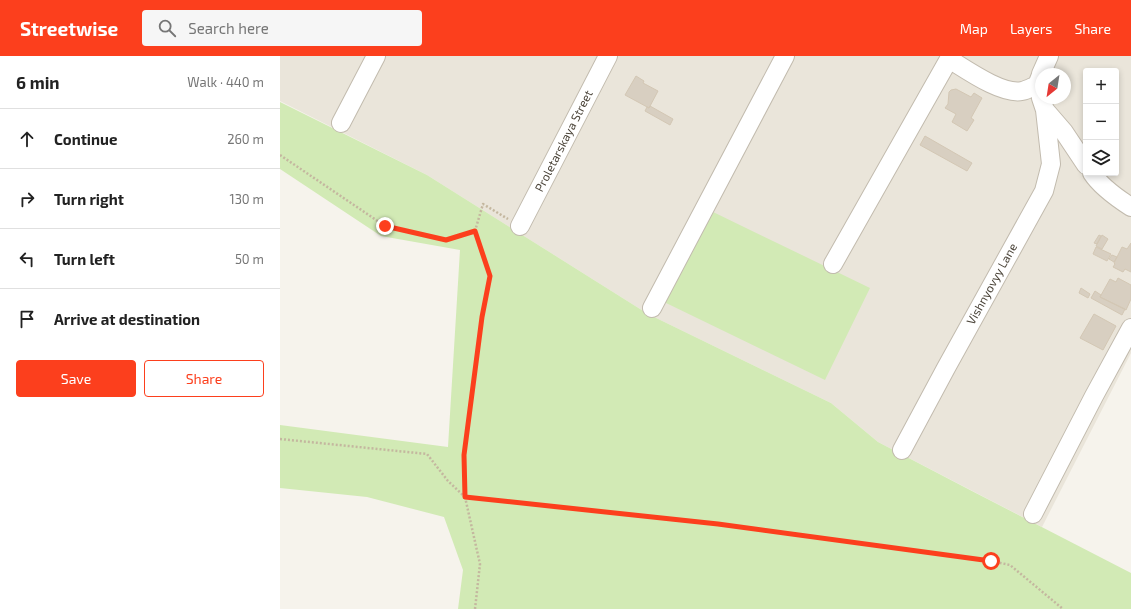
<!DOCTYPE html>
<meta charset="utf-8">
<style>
body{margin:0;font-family:"Exo 2",sans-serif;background:#f6f6f6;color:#222}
.controls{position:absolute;right:12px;top:12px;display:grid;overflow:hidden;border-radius:4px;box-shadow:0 2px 6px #0003}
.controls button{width:36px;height:36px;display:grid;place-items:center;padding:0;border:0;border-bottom:1px solid #e0e0e0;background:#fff;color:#222;font:20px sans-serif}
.compass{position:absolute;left:755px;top:12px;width:36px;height:36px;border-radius:50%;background:#fff;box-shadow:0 2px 6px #0003;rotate:210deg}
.stop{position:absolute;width:12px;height:12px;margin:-9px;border:3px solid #fc3f1d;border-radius:50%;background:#fff}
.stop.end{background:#fc3f1d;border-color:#fff;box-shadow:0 1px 4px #0008}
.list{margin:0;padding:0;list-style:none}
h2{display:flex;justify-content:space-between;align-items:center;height:52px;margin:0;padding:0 16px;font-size:17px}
h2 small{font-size:13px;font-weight:400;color:#767676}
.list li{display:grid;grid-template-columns:26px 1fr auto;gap:12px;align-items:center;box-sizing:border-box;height:60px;padding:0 16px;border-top:1px solid #e0e0e0}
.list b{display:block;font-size:15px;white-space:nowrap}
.list em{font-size:13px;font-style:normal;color:#767676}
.actions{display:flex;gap:8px;padding:12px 16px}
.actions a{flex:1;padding:9px 0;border:1px solid #fc3f1d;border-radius:4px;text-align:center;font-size:14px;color:#fc3f1d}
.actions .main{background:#fc3f1d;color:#fff}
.icon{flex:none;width:22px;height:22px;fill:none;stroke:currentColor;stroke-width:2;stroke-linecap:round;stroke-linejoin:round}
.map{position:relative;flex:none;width:851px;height:553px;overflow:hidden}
header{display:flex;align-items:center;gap:24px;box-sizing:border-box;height:56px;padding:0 20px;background:#fc3f1d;color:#fff}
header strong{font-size:19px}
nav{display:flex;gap:22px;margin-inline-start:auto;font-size:14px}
.search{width:280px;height:36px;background:#f6f6f6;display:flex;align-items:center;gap:10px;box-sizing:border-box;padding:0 14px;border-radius:4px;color:#767676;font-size:15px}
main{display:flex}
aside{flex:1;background:#fff}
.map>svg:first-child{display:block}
.residential{fill:#eae5da;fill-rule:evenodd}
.green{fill:#d2eab5}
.building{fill:#d8cfc1;stroke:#d3c7b4}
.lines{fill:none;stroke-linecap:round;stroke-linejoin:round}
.minor-casing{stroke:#c2bbae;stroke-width:20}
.path{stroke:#c4b79f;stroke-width:2.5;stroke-dasharray:2 2;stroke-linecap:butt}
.minor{stroke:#fff;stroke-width:18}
.route{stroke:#fc3f1d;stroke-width:5}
.labels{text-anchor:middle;stroke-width:3.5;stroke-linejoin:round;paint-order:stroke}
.street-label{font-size:12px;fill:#4b4439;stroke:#fff}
</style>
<header>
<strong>Streetwise</strong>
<div class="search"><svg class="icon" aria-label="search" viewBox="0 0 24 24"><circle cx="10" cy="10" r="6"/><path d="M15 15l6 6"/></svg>Search here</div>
<nav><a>Map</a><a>Layers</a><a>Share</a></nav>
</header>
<main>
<aside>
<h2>6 min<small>Walk · 440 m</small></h2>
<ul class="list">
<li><svg class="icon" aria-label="ahead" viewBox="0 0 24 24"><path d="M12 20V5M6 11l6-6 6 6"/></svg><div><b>Continue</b></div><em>260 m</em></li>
<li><svg class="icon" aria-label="right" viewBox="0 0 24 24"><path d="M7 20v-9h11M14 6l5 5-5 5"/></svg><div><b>Turn right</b></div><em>130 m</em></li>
<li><svg class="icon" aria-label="left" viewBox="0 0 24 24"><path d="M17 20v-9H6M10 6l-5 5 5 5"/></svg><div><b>Turn left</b></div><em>50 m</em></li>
<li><svg class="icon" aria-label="arrive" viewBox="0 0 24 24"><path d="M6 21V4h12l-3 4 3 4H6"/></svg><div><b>Arrive at destination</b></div></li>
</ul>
<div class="actions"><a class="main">Save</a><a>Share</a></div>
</aside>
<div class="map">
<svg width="851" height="553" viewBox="0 0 851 553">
<rect width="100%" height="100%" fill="#f6f3ec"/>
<path class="residential" d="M 0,0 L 851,0 L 851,297 L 762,471 L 598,386 L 551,347 L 368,258 L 147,119 L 0,45 ZM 806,15 L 836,15 L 836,117 L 806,117 ZM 761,18 L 785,18 L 785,42 L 761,42 Z"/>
<path class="green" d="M 0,46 L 147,119 L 368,258 L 551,347 L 598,386 L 690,434 L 851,517 L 851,553 L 178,553 L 183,514 L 164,461 L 87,441 L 0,432 L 0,369 L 168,391 L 180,194 L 101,180 L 0,113 Z
M 429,154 L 590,232 L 545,324 L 384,246 Z"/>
<path class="building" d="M 356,20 L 364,25 L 363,27 L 378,35 L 369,52 L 345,39 Z
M 676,33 L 691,41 L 694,37 L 702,42 L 691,62 L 694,64 L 687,75 L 672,66 L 676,58 L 665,52 L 668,48 L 669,36 L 671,34 Z
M 370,50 L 393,63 L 390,69 L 365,55 L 367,51 L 369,52 Z
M 645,80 L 692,107 L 687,115 L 640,89 Z
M 819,179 L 821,180 L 817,188 L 814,187 Z
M 822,179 L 828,183 L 822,193 L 816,190 Z
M 851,187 L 851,216 L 845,213 L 843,216 L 833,211 L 835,208 L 834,207 L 842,191 L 847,193 Z
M 816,191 L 831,198 L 827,205 L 813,198 Z
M 832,199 L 837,201 L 834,206 L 829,203 Z
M 838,222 L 851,229 L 851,243 L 846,254 L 820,241 L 830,223 L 836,226 Z
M 801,232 L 810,238 L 808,242 L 799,237 Z
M 815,235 L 821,239 L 820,241 L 845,253 L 842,259 L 811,242 Z
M 814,258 L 836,270 L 823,294 L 800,282 Z"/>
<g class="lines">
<g class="minor-casing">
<path id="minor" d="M 761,18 L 769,0
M 761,42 L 765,54 L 784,76 L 806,109
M 61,67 L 96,0
M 812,117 C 821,131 837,142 851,151
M 240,170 L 328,0
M 553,208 L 669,3 C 687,14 722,39 742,35 C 747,34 752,31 757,29 L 761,19
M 372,252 L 505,0
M 622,394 L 666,312 L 764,135 L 771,108 L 765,54
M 753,458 L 814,340 L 851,272"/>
</g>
<path class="path" d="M 0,99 L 105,170 L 166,184 L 195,175
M 0,383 L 147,398 L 168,425 L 185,441 L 438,468 L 711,505 L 730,509 L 783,553
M 195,553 L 200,508 L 185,441 L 184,399 L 202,261 L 210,220 L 195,175 L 203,148 L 228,163"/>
<use href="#minor" class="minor"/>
</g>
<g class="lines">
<path class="route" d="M 105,170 L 166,184 L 195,175 L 210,220 L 202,261 L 184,399 L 185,441 L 438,468 L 711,505"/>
</g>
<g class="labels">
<g class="street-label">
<text transform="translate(284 85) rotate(-63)" y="4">Proletarskaya Street</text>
<text transform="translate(712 228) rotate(-61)" y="4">Vishnyovyy Lane</text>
</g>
</g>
</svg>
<div class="controls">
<button>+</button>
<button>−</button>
<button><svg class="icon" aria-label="layers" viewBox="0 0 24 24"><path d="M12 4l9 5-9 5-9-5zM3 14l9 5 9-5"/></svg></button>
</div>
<svg class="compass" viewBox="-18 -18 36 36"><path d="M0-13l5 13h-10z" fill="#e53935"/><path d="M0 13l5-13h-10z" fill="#767676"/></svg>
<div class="stop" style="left:711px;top:505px"></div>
<div class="stop end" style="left:105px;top:170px"></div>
</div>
</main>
